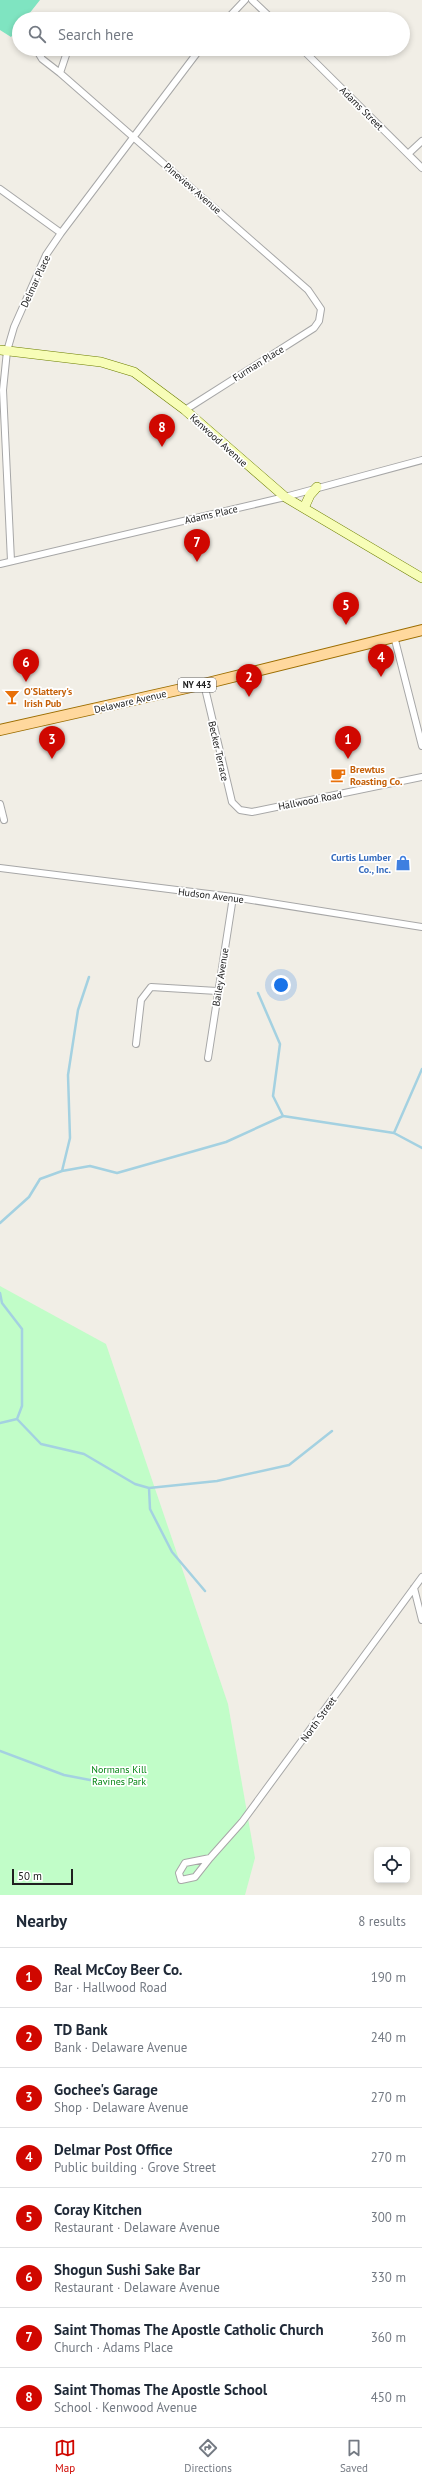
<!DOCTYPE html>
<meta charset="utf-8">
<style>
body{margin:0;font-family:"PT Sans",sans-serif;background:#f6f6f7;color:#1f2937}
.controls{position:absolute;right:12px;bottom:12px;display:grid;overflow:hidden;border-radius:6px;box-shadow:0 2px 6px #0003}
.controls button{width:36px;height:36px;display:grid;place-items:center;padding:0;border:0;border-bottom:1px solid #e0e1e3;background:#fff;color:#1f2937;font:20px sans-serif}
.scale{position:absolute;left:12px;bottom:10px;width:61px;box-sizing:border-box;padding-left:4px;border:2px solid #202020;border-top:0;font-size:11px;line-height:14px;white-space:nowrap;color:#202020;-webkit-text-stroke:3px #fff;paint-order:stroke}
.you{position:absolute;left:281px;top:985px;width:14px;height:14px;margin:-10px;border:3px solid #fff;border-radius:50%;background:#1a73e8;box-shadow:0 0 0 6px #1a73e833}
.badge{display:grid;place-items:center;width:26px;height:26px;border-radius:50%;background:#d00700;color:#fff;font-size:13px;font-weight:700}
.pin{position:absolute;translate:-50% -33px;filter:drop-shadow(0 1px 2px #0008)}
.pin::after{content:'';position:absolute;top:21px;width:14px;height:12px;background:inherit;clip-path:polygon(0 0,100% 0,50% 100%)}
.list{margin:0;padding:0;list-style:none}
h2{display:flex;justify-content:space-between;align-items:center;height:52px;margin:0;padding:0 16px;font-size:17px}
h2 small{font-size:13px;font-weight:400;color:#747a83}
.list li{display:grid;grid-template-columns:26px 1fr auto;gap:12px;align-items:center;box-sizing:border-box;height:60px;padding:0 16px;border-top:1px solid #e0e1e3}
.list b{display:block;font-size:15px;white-space:nowrap}
.list p{margin:0;font-size:13px;white-space:nowrap;color:#747a83}
.list em{font-size:13px;font-style:normal;color:#747a83}
.icon{flex:none;width:22px;height:22px;fill:none;stroke:currentColor;stroke-width:2;stroke-linecap:round;stroke-linejoin:round}
.map{position:relative;flex:none;width:422px;height:1895px;overflow:hidden}
.search{position:absolute;background:#fff;box-shadow:0 2px 6px #0003;left:12px;right:12px;top:12px;height:44px;display:flex;align-items:center;gap:10px;box-sizing:border-box;padding:0 14px;border-radius:22px;color:#747a83;font-size:15px}
.sheet{height:532px;background:#fff}
nav{display:flex;justify-content:space-around;align-items:center;box-sizing:border-box;height:56px;border-top:1px solid #e0e1e3;background:#fff;font-size:11px;color:#747a83}
nav a{display:grid;justify-items:center;gap:2px}
nav .on{color:#d00700}
.map>svg:first-child{display:block}
.park{fill:#c1fdc8}
.pitch{fill:#7fe4c1}
.lines{fill:none;stroke-linecap:round;stroke-linejoin:round}
.stream{stroke:#a4d1e1;stroke-width:2.5}
.street-casing{stroke:#a7a7a7;stroke-width:8}
.secondary-casing{stroke:#6c7e00;stroke-width:10}
.primary-casing{stroke:#9c6d00;stroke-width:12}
.street{stroke:#fff;stroke-width:6}
.secondary{stroke:#f7fdb7;stroke-width:9}
.primary{stroke:#ffd89d;stroke-width:10}
.labels{text-anchor:middle;stroke-width:3.5;stroke-linejoin:round;paint-order:stroke}
.shield{fill:#fff;stroke:#636363;stroke-width:1}
.shield-label{font-size:9px;font-weight:bold;fill:#202020}
.street-label{font-size:10px;fill:#202020;stroke:#fff}
.food-label{font-size:10px;font-weight:bold;fill:#c56008;stroke:#fff;text-anchor:start}
.shop-label{font-size:10px;font-weight:bold;fill:#366cbe;stroke:#fff;text-anchor:end}
.park-label{font-size:10px;fill:#058614;stroke:#fff}
</style>
<div class="map">
<svg width="422" height="1895" viewBox="0 0 422 1895">
<rect width="100%" height="100%" fill="#f1eee6"/>
<path class="park" d="M 0,1286 L 106,1344 L 228,1704 L 255,1858 L 245,1895 L 0,1895 Z"/>
<path class="pitch" d="M 0,0 L 40,0 L 25,19 L 19,19 L 19,27 L 11,37 L 0,30 Z"/>
<g class="lines">
<path class="stream" d="M 258,993 L 280,1044 L 273,1096 L 283,1116
M 394,1133 L 422,1148
M 62,1171 L 70,1138 L 68,1075 L 78,1010 L 89,977
M 0,1223 L 29,1197 L 40,1179 L 62,1171 L 90,1166 L 117,1173 L 226,1142 L 283,1116 L 394,1133 L 422,1069
M 0,1293 L 2,1303 L 22,1329 L 22,1406 L 17,1419 L 0,1423
M 17,1419 L 41,1444 L 84,1454 L 135,1484 L 149,1488 L 217,1481 L 289,1465 L 332,1431
M 149,1488 L 150,1509 L 172,1552 L 205,1591
M 0,1751 L 64,1775 L 90,1780"/>
<g class="street-casing">
<path id="street" d="M 252,0 L 272,19
M 227,19 L 245,0
M 36,49 L 42,59 L 60,73 L 68,49
M 302,49 L 422,168
M 60,73 L 308,290 L 321,309 L 319,321 L 314,328 L 185,410
M 408,154 L 422,141
M 0,189 L 61,233
M 11,561 L 3,390 L 7,351 L 14,327 L 46,255 L 61,233 L 200,49
M 0,564 L 285,497 L 422,460
M 394,636 L 422,746
M 204,684 L 232,802 L 240,810 L 252,812 L 422,777
M 0,804 L 4,820
M 0,868 L 233,897 L 422,927
M 136,1044 L 141,1000 L 151,987 L 217,991
M 208,1058 L 233,897
M 414,1588 L 422,1620
M 210,1858 L 242,1822 L 422,1577
M 210,1858 L 195,1877 L 181,1880 L 179,1873 L 185,1863 Z"/>
</g>
<g class="secondary-casing">
<path id="secondary" d="M 0,350 L 101,362 L 134,372 L 185,410 L 285,497 L 422,578
M 304,508 L 310,495 L 317,487"/>
</g>
<g class="primary-casing">
<path id="primary" d="M 0,730 L 204,684 L 422,630"/>
</g>
<use href="#street" class="street"/>
<use href="#secondary" class="secondary"/>
<use href="#primary" class="primary"/>
</g>
<defs>
<g id="bar-bare" transform="scale(1.2)"><path d="M-6-5H6L.8 .8V4.5H3.5V6h-7V4.5H-.8V.8Z" fill="#e8710a" stroke="#fff" stroke-width="2.5" paint-order="stroke"/></g>
<g id="cafe-bare" transform="scale(1.2)"><path d="M-5.5-4.5H6V0H3Q3 3.5 0 3.5H-2.5Q-5.5 3.5-5.5 0ZM3-3.2v2h1.7v-2ZM-6 4.5H4V6H-6Z" fill="#e8710a" stroke="#fff" stroke-width="2.5" paint-order="stroke"/></g>
<g id="shop-bare" transform="scale(1.2)"><path d="M-5-2.5h2.3a2.7 3.5 0 0 1 5.4 0H5L5.5 6h-11ZM-1.5-2.5h3a1.5 2.3 0 0 0-3 0Z" fill="#3f7fe0" stroke="#fff" stroke-width="2.5" paint-order="stroke"/></g>
</defs>
<g fill-rule="evenodd">
<use href="#bar-bare" x="12" y="697"/>
<use href="#cafe-bare" x="338" y="775"/>
<use href="#shop-bare" x="403" y="863"/>
</g>
<g class="labels">
<rect class="shield" x="178" y="678" width="38" height="14" rx="3"/>
<g class="shield-label">
<text x="197" y="688">NY 443</text>
</g>
<g class="street-label">
<text transform="translate(362 108) rotate(45)" y="4">Adams Street</text>
<text transform="translate(193 188) rotate(41)" y="4">Pineview Avenue</text>
<text transform="translate(35 281) rotate(-65)" y="4">Delmar Place</text>
<text transform="translate(258 363) rotate(-32)" y="4">Furman Place</text>
<text transform="translate(219 440) rotate(42)" y="4">Kenwood Avenue</text>
<text transform="translate(211 514) rotate(-13)" y="4">Adams Place</text>
<text transform="translate(130 701) rotate(-13)" y="4">Delaware Avenue</text>
<text transform="translate(219 751) rotate(77)" y="4">Becker Terrace</text>
<text transform="translate(310 800) rotate(-11)" y="4">Hallwood Road</text>
<text transform="translate(211 895) rotate(7)" y="4">Hudson Avenue</text>
<text transform="translate(220 977) rotate(-81)" y="4">Bailey Avenue</text>
<text transform="translate(318 1719) rotate(-54)" y="4">North Street</text>
</g>
<g class="food-label">
<text x="24" y="695">O'Slattery's<tspan x="24" dy="12">Irish Pub</tspan></text>
<text x="350" y="773">Brewtus<tspan x="350" dy="12">Roasting Co.</tspan></text>
</g>
<g class="shop-label">
<text x="391" y="861">Curtis Lumber<tspan x="391" dy="12">Co., Inc.</tspan></text>
</g>
<g class="park-label">
<text x="119" y="1773">Normans Kill<tspan x="119" dy="12">Ravines Park</tspan></text>
</g>
</g>
</svg>
<div class="controls">
<button><svg class="icon" aria-label="locate" viewBox="0 0 24 24"><circle cx="12" cy="12" r="6"/><path d="M12 2v4M12 18v4M2 12h4M18 12h4"/></svg></button>
</div>
<div class="scale">50 m</div>
<div class="you"></div>
<div class="pin badge" style="left:348px;top:759px">1</div>
<div class="pin badge" style="left:249px;top:697px">2</div>
<div class="pin badge" style="left:52px;top:759px">3</div>
<div class="pin badge" style="left:381px;top:677px">4</div>
<div class="pin badge" style="left:346px;top:625px">5</div>
<div class="pin badge" style="left:26px;top:682px">6</div>
<div class="pin badge" style="left:197px;top:562px">7</div>
<div class="pin badge" style="left:162px;top:447px">8</div>
<div class="search"><svg class="icon" aria-label="search" viewBox="0 0 24 24"><circle cx="10" cy="10" r="6"/><path d="M15 15l6 6"/></svg>Search here</div>
</div>
<section class="sheet">
<h2>Nearby<small>8 results</small></h2>
<ul class="list">
<li><span class="badge">1</span><div><b>Real McCoy Beer Co.</b><p>Bar · Hallwood Road</p></div><em>190 m</em></li>
<li><span class="badge">2</span><div><b>TD Bank</b><p>Bank · Delaware Avenue</p></div><em>240 m</em></li>
<li><span class="badge">3</span><div><b>Gochee's Garage</b><p>Shop · Delaware Avenue</p></div><em>270 m</em></li>
<li><span class="badge">4</span><div><b>Delmar Post Office</b><p>Public building · Grove Street</p></div><em>270 m</em></li>
<li><span class="badge">5</span><div><b>Coray Kitchen</b><p>Restaurant · Delaware Avenue</p></div><em>300 m</em></li>
<li><span class="badge">6</span><div><b>Shogun Sushi Sake Bar</b><p>Restaurant · Delaware Avenue</p></div><em>330 m</em></li>
<li><span class="badge">7</span><div><b>Saint Thomas The Apostle Catholic Church</b><p>Church · Adams Place</p></div><em>360 m</em></li>
<li><span class="badge">8</span><div><b>Saint Thomas The Apostle School</b><p>School · Kenwood Avenue</p></div><em>450 m</em></li>
</ul>
</section>
<nav>
<a class="on"><svg class="icon" aria-label="map" viewBox="0 0 24 24"><path d="M3 6l6-2 6 2 6-2v14l-6 2-6-2-6 2zM9 4v14M15 6v14"/></svg>Map</a>
<a><svg class="icon" aria-label="directions" viewBox="0 0 24 24"><path d="M12 3l9 9-9 9-9-9zM9 14v-3h6M13 9l2 2-2 2"/></svg>Directions</a>
<a><svg class="icon" aria-label="saved" viewBox="0 0 24 24"><path d="M7 4h10v16l-5-4-5 4z"/></svg>Saved</a>
</nav>
